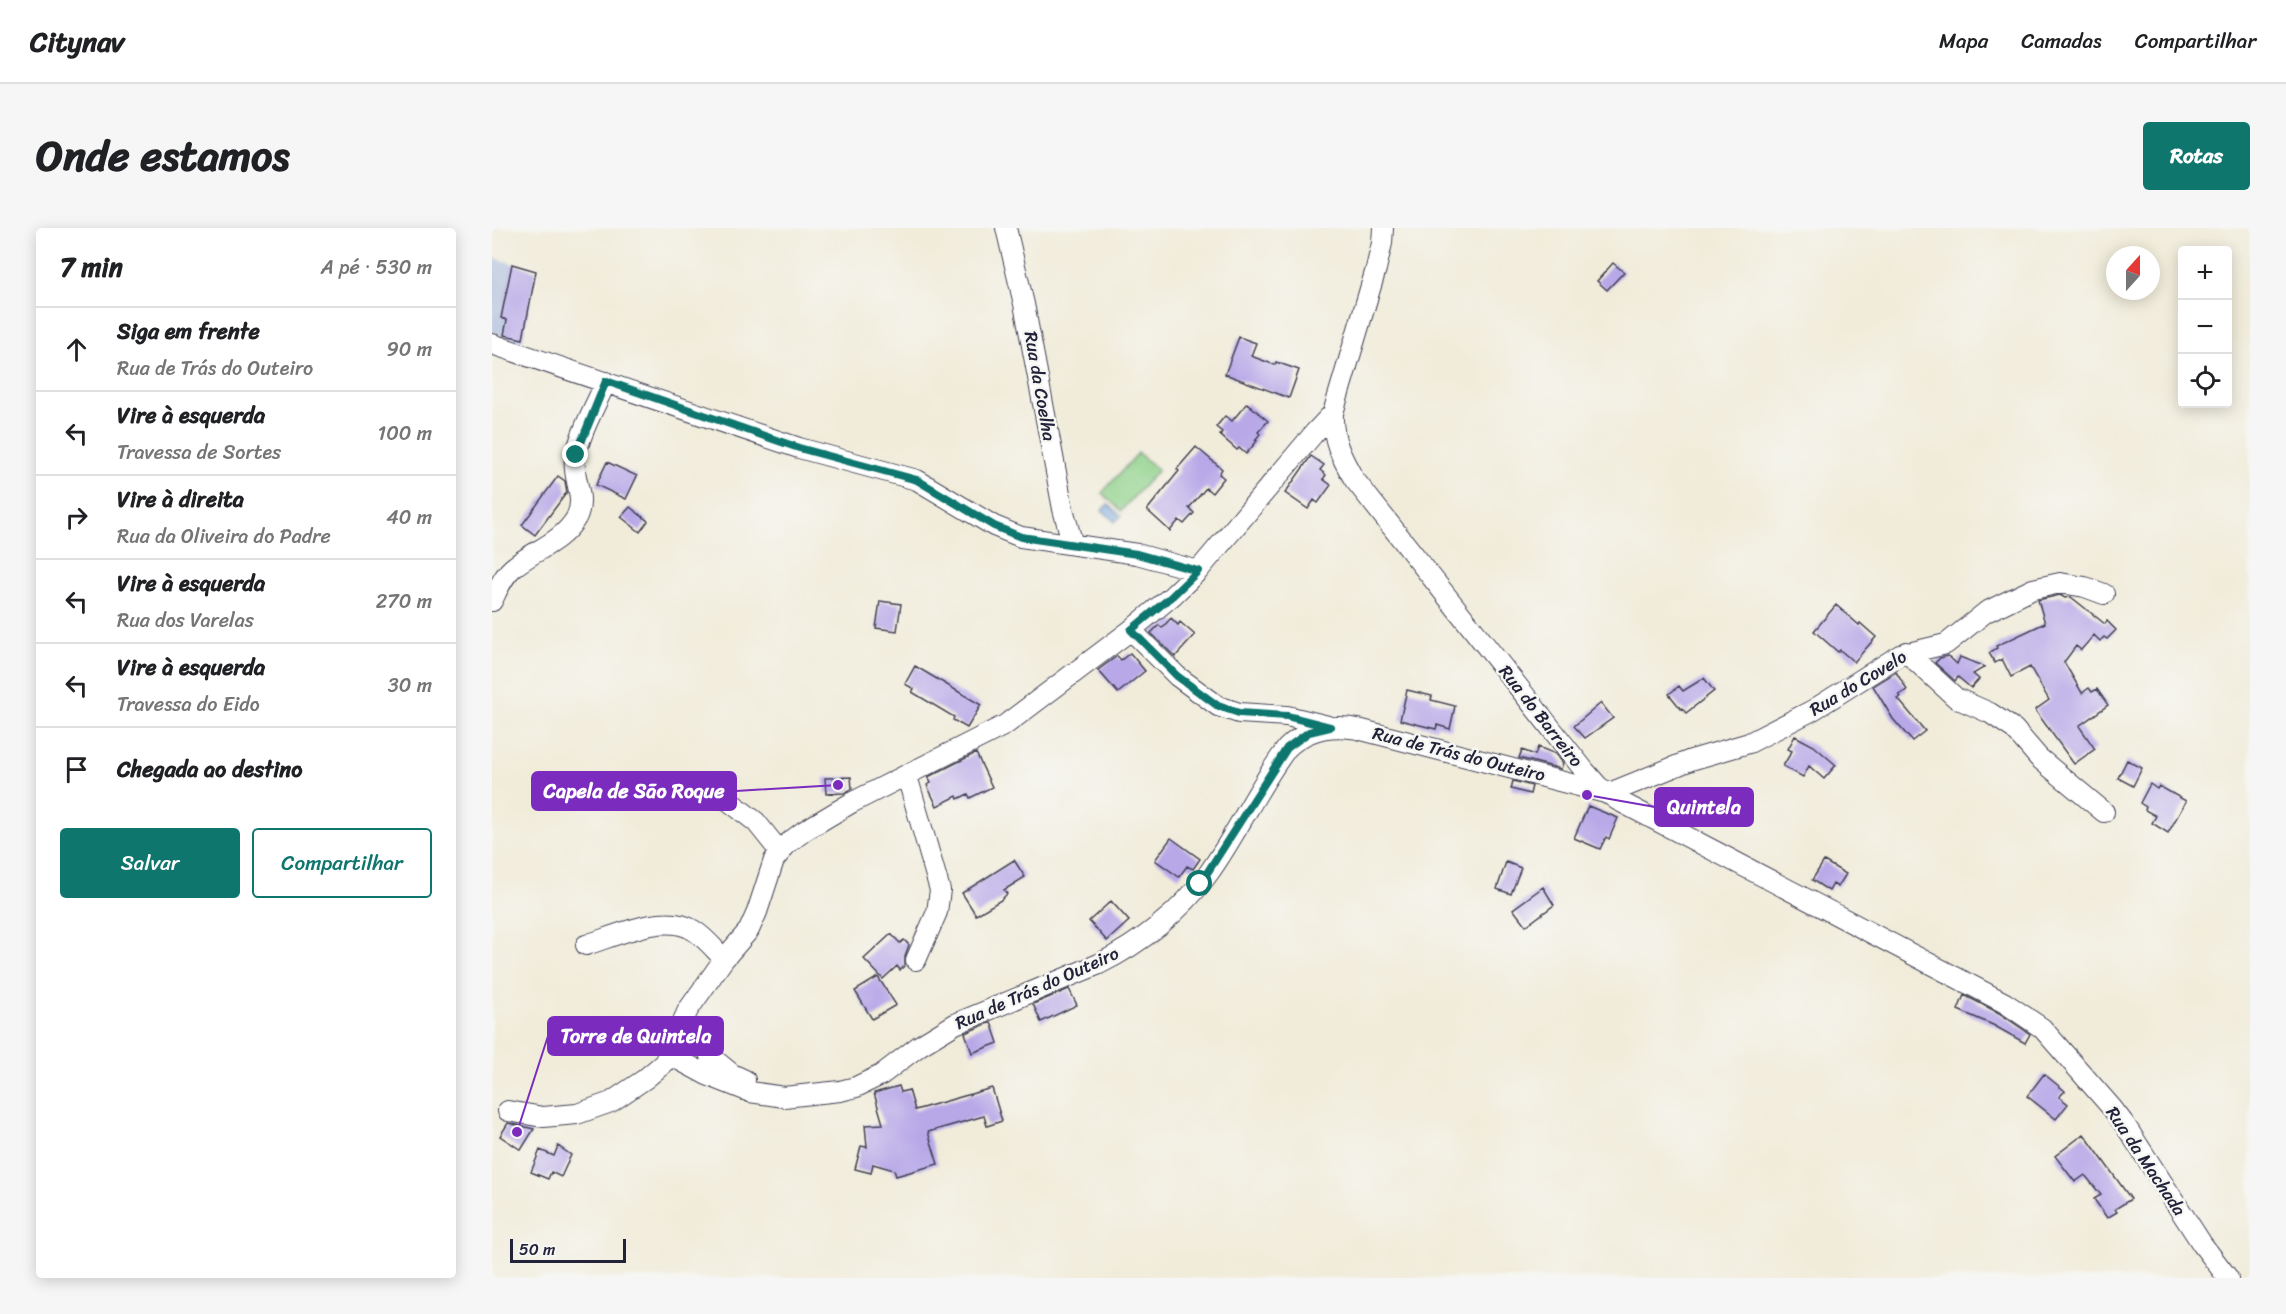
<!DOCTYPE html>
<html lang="pt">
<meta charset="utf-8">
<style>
body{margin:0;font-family:Sriracha,sans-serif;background:#f6f6f6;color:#202124}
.controls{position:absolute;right:18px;top:18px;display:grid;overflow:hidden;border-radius:6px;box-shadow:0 3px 15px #0003}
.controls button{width:54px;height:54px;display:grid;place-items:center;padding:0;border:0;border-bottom:2px solid #e0e0e0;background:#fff;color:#202124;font:30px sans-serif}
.compass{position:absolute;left:1614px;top:18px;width:54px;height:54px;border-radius:50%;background:#fff;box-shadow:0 3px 15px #0003;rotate:21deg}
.scale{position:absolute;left:18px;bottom:15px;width:116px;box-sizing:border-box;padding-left:6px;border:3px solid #22223b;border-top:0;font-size:16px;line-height:21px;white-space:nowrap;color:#22223b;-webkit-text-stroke:4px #f6f6f2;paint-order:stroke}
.stop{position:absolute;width:18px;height:18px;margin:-14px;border:4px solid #0f766e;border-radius:50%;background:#fff}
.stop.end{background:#0f766e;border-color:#fff;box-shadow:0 2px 6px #0008}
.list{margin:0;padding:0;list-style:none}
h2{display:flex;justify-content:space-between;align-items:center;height:78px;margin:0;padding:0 24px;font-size:26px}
h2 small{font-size:20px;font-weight:400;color:#757577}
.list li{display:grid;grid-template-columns:39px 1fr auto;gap:18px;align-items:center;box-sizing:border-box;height:84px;padding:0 24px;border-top:2px solid #e0e0e0}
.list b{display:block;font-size:22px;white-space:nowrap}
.list p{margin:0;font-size:20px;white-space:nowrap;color:#757577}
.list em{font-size:20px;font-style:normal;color:#757577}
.actions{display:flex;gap:12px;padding:18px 24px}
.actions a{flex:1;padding:14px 0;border:2px solid #0f766e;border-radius:6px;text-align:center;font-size:21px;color:#0f766e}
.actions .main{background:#0f766e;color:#fff}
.icon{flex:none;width:33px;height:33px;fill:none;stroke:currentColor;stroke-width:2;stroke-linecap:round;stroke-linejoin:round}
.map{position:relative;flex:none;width:1758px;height:1050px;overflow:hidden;border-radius:6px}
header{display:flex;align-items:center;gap:36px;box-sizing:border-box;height:84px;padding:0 30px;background:#fff;border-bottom:2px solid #e0e0e0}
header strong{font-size:28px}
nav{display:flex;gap:33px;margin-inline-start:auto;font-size:21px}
.intro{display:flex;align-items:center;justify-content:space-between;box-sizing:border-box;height:144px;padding:0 36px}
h1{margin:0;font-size:42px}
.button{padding:15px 27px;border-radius:6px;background:#0f766e;color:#fff;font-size:21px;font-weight:700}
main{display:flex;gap:36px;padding:0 36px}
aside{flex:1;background:#fff;border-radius:6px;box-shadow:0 3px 15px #0003}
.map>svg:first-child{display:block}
.industrial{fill:#b7c5de}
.green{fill:#8ed189;stroke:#587a62;stroke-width:1.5}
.water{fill:#72a2dc;stroke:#4a628c;stroke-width:1.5}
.building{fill:#b8a8e8}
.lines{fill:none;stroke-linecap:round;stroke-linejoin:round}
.minor-casing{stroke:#414053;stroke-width:22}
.minor{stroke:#fff;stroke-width:20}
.route{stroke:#0f766e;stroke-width:8}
.labels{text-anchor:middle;stroke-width:5;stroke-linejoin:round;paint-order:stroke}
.street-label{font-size:18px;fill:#22223b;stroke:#f6f6f2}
.leader{fill:none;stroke:#7b2cbf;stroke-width:2}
.callout-dot{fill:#7b2cbf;stroke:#f6f6f2;stroke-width:2}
.callout{fill:#7b2cbf;stroke:#7b2cbf;stroke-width:2}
.callout-label{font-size:20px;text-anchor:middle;font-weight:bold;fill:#fff}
</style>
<header>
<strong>Citynav</strong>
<nav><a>Mapa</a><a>Camadas</a><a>Compartilhar</a></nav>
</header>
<div class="intro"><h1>Onde estamos</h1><a class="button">Rotas</a></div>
<main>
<aside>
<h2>7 min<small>A pé · 530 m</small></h2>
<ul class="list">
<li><svg class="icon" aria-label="ahead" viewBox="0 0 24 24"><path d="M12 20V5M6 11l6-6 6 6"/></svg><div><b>Siga em frente</b><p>Rua de Trás do Outeiro</p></div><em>90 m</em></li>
<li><svg class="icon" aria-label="left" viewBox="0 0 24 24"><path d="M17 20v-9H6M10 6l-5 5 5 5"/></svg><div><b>Vire à esquerda</b><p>Travessa de Sortes</p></div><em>100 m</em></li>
<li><svg class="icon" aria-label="right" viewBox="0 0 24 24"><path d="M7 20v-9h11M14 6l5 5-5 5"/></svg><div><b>Vire à direita</b><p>Rua da Oliveira do Padre</p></div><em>40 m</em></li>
<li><svg class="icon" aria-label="left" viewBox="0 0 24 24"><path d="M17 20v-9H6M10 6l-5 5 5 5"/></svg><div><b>Vire à esquerda</b><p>Rua dos Varelas</p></div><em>270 m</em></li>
<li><svg class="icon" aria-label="left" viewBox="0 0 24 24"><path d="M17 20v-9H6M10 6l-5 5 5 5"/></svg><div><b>Vire à esquerda</b><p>Travessa do Eido</p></div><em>30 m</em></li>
<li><svg class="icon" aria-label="arrive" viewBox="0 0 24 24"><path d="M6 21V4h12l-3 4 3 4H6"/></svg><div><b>Chegada ao destino</b></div></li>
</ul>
<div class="actions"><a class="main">Salvar</a><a>Compartilhar</a></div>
</aside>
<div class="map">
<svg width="1758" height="1050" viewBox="0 0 1758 1050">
<rect width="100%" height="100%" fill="#f6f6f2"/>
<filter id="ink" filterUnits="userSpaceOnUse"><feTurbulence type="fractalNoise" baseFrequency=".0167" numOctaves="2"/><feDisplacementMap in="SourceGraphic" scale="12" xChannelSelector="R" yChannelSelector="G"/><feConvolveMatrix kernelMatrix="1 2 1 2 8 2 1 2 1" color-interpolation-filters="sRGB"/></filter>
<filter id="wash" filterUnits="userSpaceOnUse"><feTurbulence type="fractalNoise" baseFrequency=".008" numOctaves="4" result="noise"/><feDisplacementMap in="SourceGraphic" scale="24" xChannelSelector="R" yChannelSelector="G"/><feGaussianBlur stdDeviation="1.35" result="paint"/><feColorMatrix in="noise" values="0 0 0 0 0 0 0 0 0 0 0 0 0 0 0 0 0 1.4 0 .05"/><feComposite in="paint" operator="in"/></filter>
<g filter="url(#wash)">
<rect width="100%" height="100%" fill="#f1ecda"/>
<path class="industrial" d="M 0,29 L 44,43 L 30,115 L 0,105 Z"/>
<path class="green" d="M 646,225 L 666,242 L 629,283 L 610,265 Z"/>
<path class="water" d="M 616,276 L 629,288 L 623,294 L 610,282 Z"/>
<g id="blocks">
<path class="building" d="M 1121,35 L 1132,44 L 1115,62 L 1105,53 Z
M 20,36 L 44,43 L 31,111 L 12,107 L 15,92 L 9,90 Z
M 747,109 L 764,115 L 759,128 L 783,137 L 784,134 L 807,142 L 797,170 L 733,146 Z
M 755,175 L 776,193 L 766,204 L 768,206 L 763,212 L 765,213 L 754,226 L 747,220 L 745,222 L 728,207 L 730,204 L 724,199 L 733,188 L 740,193 Z
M 704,219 L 730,241 L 727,246 L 732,250 L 720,265 L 714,260 L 697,280 L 702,285 L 692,296 L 687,292 L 678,303 L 655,282 L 687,243 L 685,241 Z
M 819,228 L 832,237 L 828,242 L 834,247 L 831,251 L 839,257 L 826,275 L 822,272 L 816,281 L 793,265 Z
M 115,234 L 145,248 L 134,271 L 104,257 Z
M 66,248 L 73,253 L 75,264 L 43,307 L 30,297 Z
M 138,279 L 156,293 L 148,304 L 129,289 Z
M 1568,367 L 1573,370 L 1579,369 L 1613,396 L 1615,393 L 1624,402 L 1615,411 L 1612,409 L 1608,413 L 1602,407 L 1589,422 L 1584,418 L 1572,434 L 1590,465 L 1597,460 L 1600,464 L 1605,461 L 1616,477 L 1587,498 L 1603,521 L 1582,536 L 1543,482 L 1557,472 L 1538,439 L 1519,449 L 1510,431 L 1503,435 L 1497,425 L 1505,420 L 1504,418 L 1553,395 L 1546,372 Z
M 388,373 L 409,376 L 405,403 L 384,400 Z
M 1344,377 L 1367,397 L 1368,395 L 1384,409 L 1362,434 L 1348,422 L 1346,424 L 1322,403 Z
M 679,390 L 686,397 L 688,394 L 703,407 L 683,429 L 659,405 L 667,397 L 670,400 Z
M 638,425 L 653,443 L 626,465 L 606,442 L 625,428 L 629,432 Z
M 1456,428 L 1465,436 L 1468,429 L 1493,439 L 1481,446 L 1487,451 L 1479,460 L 1466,449 L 1463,453 L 1443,435 L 1448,430 Z
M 423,438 L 489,477 L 475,500 L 461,492 L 462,489 L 420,464 L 422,461 L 413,456 Z
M 1404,444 L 1415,462 L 1407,467 L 1409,469 L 1406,471 L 1433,503 L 1420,513 L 1401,491 L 1381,458 Z
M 1212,450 L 1222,463 L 1194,485 L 1190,480 L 1189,481 L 1177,466 L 1187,458 L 1191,463 Z
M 915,462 L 940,468 L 939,472 L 963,478 L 958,501 L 945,497 L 944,501 L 908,492 Z
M 1109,475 L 1121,490 L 1093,510 L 1082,498 Z
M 1303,508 L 1322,518 L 1344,537 L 1332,551 L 1317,538 L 1311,549 L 1291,538 L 1300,523 L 1296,521 Z
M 1046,519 L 1064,526 L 1071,535 L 1069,541 L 1027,530 L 1030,522 L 1043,527 Z
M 484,525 L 500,559 L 478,570 L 476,566 L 466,571 L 465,568 L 445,578 L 435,557 L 439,555 L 436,549 Z
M 1635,532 L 1650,540 L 1641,558 L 1626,550 Z
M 359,549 L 360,561 L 352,565 L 334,566 L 333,550 Z
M 1021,553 L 1040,558 L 1038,566 L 1019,561 Z
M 1658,556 L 1665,561 L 1667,558 L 1694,573 L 1676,605 L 1660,595 L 1664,588 L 1653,582 L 1654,579 L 1648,575 Z
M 1096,578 L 1126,590 L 1117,611 L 1114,609 L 1108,621 L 1082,610 Z
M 679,610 L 708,631 L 701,641 L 695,638 L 687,649 L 663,632 Z
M 522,632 L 533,649 L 512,662 L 515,666 L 509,672 L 484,687 L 470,665 Z
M 1332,633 L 1354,646 L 1346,659 L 1341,656 L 1337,663 L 1320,652 Z
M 1014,634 L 1029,640 L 1019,666 L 1005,661 Z
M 1051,659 L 1062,677 L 1034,698 L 1021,681 Z
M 619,673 L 637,693 L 615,713 L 597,693 Z
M 399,706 L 408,715 L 412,712 L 417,717 L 413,728 L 413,737 L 408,742 L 405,738 L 391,751 L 372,731 Z
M 386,749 L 404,777 L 380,791 L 363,763 Z
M 577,761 L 585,777 L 549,794 L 541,776 Z
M 1472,767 L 1507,785 L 1538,806 L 1533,815 L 1501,797 L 1466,782 Z
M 499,794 L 506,815 L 480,825 L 473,805 Z
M 1552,846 L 1573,863 L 1567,869 L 1576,876 L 1564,891 L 1535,868 Z
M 407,858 L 409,864 L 417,862 L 423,882 L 500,860 L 510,893 L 495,898 L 492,888 L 436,904 L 446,936 L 404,948 L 402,942 L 381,936 L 379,945 L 363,941 L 369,918 L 375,919 L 373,897 L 391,896 L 382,865 Z
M 16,895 L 42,901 L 29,922 L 8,908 Z
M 1592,906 L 1639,971 L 1623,981 L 1625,984 L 1615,990 L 1602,971 L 1609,967 L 1593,947 L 1583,954 L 1563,928 Z
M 66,918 L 79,927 L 69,949 L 59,944 L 56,951 L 39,944 L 48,922 L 62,928 Z"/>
</g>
</g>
<g filter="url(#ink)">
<use href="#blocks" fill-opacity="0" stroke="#414053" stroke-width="1.5"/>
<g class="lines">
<g class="minor-casing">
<path id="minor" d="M 514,0 L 532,76 L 571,281 L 581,317
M 891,0 L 890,15 L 884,41 L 841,185 C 840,211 849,229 862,251 L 1092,542 L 1106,558 L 1125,572 L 1513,775 L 1550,800 L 1620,880 L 1633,897 L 1710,1016 L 1736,1050
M 0,116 L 307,220 L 425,252 L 502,298 L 529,309 L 645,326 L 706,343
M 0,373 C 6,361 12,346 23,338 C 43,322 70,314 84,290 C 95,269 80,252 83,231 C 88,205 103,178 114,154
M 639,402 L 685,448 L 726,478 L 747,485 L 795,488 L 836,498
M 1414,424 L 1464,470 L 1498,485 L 1522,501 L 1547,530 L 1612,584
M 415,548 L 448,662 L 445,684 L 424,732
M 1115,566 L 1199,532 L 1257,515 L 1321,482 L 1408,427 L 1454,416 L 1494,384 L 1541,361 L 1568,355 L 1593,359 L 1612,366
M 233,570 L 264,594 L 288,624
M 94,717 C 123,708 173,684 201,702 C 213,709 222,721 232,731
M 176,826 L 215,847 L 258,864 L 292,869 L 348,863 L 364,859 L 389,847 L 427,818 L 463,796 L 607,736 C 649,715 689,684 716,646 C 745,606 765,560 795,520 C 815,500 839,496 866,501 L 1110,564
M 218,828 L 240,846 L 253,852
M 16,883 L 51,889 L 85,886 L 119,874 L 153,851 L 172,835 L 196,782 L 232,731 L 257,702 L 265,684 L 282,632 L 295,616 L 312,603 L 359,575 L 513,497 L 639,402 L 680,368 L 706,343 L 824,203 L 841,185"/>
</g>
<use href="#minor" class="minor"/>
</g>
</g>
<g class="lines" filter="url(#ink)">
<path class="route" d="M 84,227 L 114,153 L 307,220 L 425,252 L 502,298 L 529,309 L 645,326 L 706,343 L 680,368 L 639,402 L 685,448 L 726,478 L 747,485 L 795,488 L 838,499 L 817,504 L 795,520 L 708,656"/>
</g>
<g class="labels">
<g class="street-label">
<text transform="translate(548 158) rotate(80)" y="6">Rua da Coelha</text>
<text transform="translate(1366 455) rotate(-31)" y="6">Rua do Covelo</text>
<text transform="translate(1049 488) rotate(52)" y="6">Rua do Barreiro</text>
<text transform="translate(967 526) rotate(14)" y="6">Rua de Trás do Outeiro</text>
<text transform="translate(545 760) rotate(-24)" y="6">Rua de Trás do Outeiro</text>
<text transform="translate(1654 933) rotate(56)" y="6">Rua da Machada</text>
</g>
</g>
<path class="leader" d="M346 557L244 563M1095 567L1163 579M25 904L56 808"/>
<g class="callout-dot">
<circle cx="346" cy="557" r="6"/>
<circle cx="1095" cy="567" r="6"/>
<circle cx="25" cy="904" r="6"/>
</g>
<g class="callout">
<rect x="40" y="544" width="204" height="38" rx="6"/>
<rect x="1163" y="560" width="98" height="38" rx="6"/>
<rect x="56" y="789" width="175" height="38" rx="6"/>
</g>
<g class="callout-label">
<text x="142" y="570">Capela de São Roque</text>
<text x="1212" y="586">Quintela</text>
<text x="144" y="815">Torre de Quintela</text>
</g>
</svg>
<div class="controls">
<button>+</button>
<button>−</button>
<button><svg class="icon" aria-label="locate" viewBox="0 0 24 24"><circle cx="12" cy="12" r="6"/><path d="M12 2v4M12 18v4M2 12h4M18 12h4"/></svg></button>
</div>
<svg class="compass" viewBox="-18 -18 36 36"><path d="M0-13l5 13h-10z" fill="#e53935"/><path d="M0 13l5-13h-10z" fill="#757577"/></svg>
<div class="scale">50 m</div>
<div class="stop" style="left:708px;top:656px"></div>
<div class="stop end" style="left:84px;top:227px"></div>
</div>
</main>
